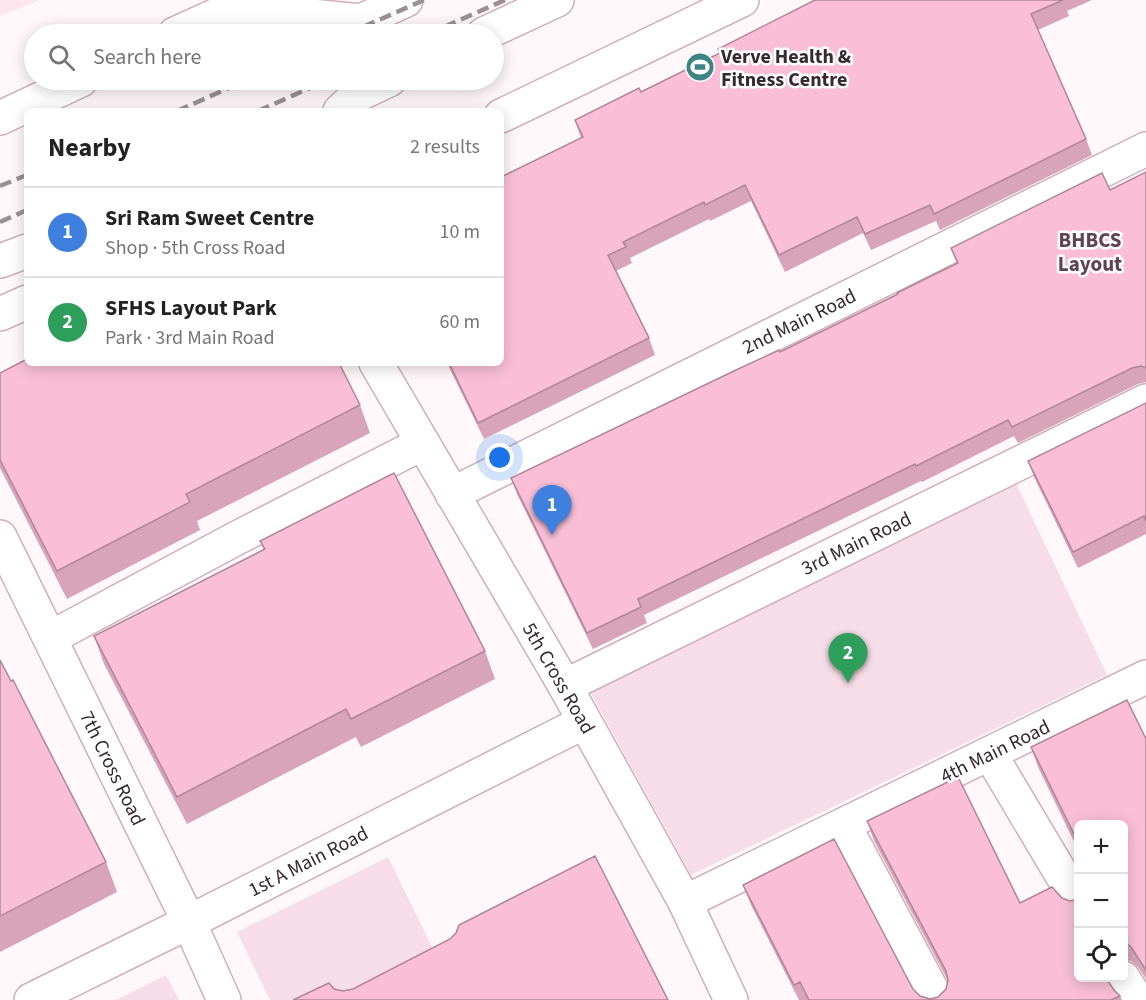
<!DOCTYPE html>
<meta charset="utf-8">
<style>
body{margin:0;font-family:"Source Sans 3",sans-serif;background:#f2f2f2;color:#222}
.controls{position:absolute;right:18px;bottom:18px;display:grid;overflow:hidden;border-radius:9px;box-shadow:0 3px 15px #0003}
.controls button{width:54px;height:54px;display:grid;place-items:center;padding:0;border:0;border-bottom:2px solid #e0e0e0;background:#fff;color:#222;font:30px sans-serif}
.you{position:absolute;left:500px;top:458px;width:21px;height:21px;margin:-15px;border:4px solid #fff;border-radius:50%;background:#1a73e8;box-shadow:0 0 0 9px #1a73e833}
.badge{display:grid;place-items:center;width:39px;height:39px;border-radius:50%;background:#3d8584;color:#fff;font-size:20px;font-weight:700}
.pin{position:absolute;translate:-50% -50px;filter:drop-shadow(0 2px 3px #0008)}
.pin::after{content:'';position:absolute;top:32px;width:21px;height:18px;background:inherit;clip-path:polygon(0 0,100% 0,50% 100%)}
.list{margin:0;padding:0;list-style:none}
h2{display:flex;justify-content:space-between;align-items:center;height:78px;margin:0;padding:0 24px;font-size:26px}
h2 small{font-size:20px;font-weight:400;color:#767676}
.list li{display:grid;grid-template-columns:39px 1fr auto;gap:18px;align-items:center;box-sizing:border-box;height:90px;padding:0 24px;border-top:2px solid #e0e0e0}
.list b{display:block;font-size:22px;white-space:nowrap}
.list p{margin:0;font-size:20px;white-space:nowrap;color:#767676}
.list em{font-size:20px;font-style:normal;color:#767676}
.icon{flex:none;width:33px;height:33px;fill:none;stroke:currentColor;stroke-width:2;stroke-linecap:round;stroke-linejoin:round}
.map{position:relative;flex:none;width:1146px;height:1000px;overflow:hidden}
.search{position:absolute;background:#fff;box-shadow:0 3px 15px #0003;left:24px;top:24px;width:480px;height:66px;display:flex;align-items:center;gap:15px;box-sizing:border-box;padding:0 21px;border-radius:33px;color:#767676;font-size:22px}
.panel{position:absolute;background:#fff;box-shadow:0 3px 15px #0003;left:24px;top:108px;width:480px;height:258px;border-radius:9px}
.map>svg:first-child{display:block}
.built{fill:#fee5ee}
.green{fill:#f7dde7}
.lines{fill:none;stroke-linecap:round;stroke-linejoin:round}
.minor-casing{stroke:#d0afbc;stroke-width:36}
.tertiary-casing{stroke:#d0afbc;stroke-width:36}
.primary-casing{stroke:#d0afbc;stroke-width:36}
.trunk-casing{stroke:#d0afbc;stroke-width:36}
.minor{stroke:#fff;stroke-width:33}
.tertiary{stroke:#fff;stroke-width:33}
.primary{stroke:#fff;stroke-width:33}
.trunk{stroke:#fff;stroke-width:33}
.rail{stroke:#9b9194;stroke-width:4.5;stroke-dasharray:12 6;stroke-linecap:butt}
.wall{fill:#d7a4b9}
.building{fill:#fabfd7;stroke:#af8696;stroke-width:1.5}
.labels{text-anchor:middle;stroke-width:5;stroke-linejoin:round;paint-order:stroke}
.poi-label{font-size:20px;font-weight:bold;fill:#372a2f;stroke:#fff;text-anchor:start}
.street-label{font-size:20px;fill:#372a2f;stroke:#fff}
.neighbourhood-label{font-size:21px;font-weight:bold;fill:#5f434f;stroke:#fff}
</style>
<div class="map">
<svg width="1146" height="1000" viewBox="0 0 1146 1000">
<rect width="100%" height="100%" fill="#fff8fa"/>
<path class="built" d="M 0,0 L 40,0 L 0,16 Z"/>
<path class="green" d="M 1015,481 L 1107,675 L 691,875 L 589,690 Z
M 388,857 L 434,951 L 334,1000 L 270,1000 L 237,932 Z
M 166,975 L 179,1000 L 116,1000 Z"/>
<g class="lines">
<g class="minor-casing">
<path id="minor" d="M 0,314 L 27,302
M 452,494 L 1146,149
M 0,537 L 189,922 L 224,1000
M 50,638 L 235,539 L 423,443
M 565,686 L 1146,401
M 990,754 L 1078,902
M 844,825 L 937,1000
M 685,902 L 1146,677
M 1123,978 L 1137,1000
M 31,1000 L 189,922 L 584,722"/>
</g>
<g class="tertiary-casing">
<path id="tertiary" d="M 376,363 L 565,686 L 685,902 L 731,1000"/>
</g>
<g class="primary-casing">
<path id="primary" d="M 232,8 L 361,21 L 406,0
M 484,34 L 557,0
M 340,111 L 357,95 L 389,80
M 501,116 L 742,0"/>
</g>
<g class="trunk-casing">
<path id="trunk" d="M 175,34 L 232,8
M 0,118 L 81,80
M 0,261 L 27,251"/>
</g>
<use href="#minor" class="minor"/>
<use href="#tertiary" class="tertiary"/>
<use href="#primary" class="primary"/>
<use href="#trunk" class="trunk"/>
<path class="rail" d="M 347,34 L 424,0
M 428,34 L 505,0
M 177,111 L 247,80
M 258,111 L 328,80
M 0,186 L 27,175
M 0,222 L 27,210"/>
</g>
<path class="wall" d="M 815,0 L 1092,0 L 1067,11 L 1069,16 L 1038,30 L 1086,139 L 1092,155 L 940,230 L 936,221 L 871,250 L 863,233 L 785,272 L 751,201 L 710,221 L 709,219 L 630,258 L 632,263 L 616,271 L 649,338 L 655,355 L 484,439 L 447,363 L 501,363 L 581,138 L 575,120 L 641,92 L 720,53 Z
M 1146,172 L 1146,382 L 1138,384 L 1018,443 L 1014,436 L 922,482 L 921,481 L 861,510 L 644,615 L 647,623 L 593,649 L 517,494 L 511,478 L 780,352 L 897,294 L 957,264 L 951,248 L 1110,190 Z
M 0,373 L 360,405 L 370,433 L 197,521 L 200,530 L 67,599 L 0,468 Z
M 1146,403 L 1146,534 L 1078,568 L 1034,477 L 1028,461 Z
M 260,541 L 485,651 L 495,679 L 361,747 L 356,737 L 187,824 L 104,664 L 94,636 L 264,550 Z
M 0,660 L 106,862 L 117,892 L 0,952 Z
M 1146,739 L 1146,979 L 1138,967 L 1131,961 L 1124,960 L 1124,825 L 1078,825 L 1078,850 L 1038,767 L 1031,747 Z
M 867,821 L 1020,903 L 1078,978 L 1114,990 L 1120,996 L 1122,1000 L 799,1000 L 751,905 L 743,885 L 913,989 L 920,996 L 930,999 L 938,997 L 946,989 L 948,981 L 874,841 Z"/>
<path class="building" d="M 815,0 L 1063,0 L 1031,14 L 1086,139 L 934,214 L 930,205 L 865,234 L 857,217 L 779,255 L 745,185 L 705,205 L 704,202 L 623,242 L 626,247 L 608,255 L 649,338 L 478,423 L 449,363 L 501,363 L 501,177 L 583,137 L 575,120 L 639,88 L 641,92 L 720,53 L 718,49 Z
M 1146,172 L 1146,368 L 1141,366 L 1132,368 L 1012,427 L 1008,420 L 916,466 L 915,464 L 638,599 L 641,607 L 587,633 L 511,478 L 736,370 L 779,350 L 780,352 L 898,294 L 897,293 L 958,263 L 951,248 L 1102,173 L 1110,190 Z
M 27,359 L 27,363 L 339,363 L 360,405 L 186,494 L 190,502 L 57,571 L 0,460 L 0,373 Z
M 1146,403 L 1146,521 L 1144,516 L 1073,552 L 1028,461 Z
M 394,473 L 485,651 L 351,719 L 346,709 L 177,797 L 94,636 L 265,549 L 260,541 Z
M 0,660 L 11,681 L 13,680 L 106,862 L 0,916 Z
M 1127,700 L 1146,739 L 1146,972 L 1146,970 L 1131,947 L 1124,941 L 1124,825 L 1078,825 L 1078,847 L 1075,836 L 1031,747 Z
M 958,777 L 1020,903 L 1052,887 L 1062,898 L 1070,901 L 1078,899 L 1078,978 L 1106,978 L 1114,990 L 1120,996 L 1111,1000 L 809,1000 L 800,982 L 794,985 L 743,885 L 834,839 L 913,989 L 920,996 L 930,999 L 938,997 L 946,989 L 948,980 L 946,971 L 867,821 Z
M 595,856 L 668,1000 L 293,1000 L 329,983 L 334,989 L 343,991 L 353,989 L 450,939 L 456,933 L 459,925 Z"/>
<defs>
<g id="stadium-disc" transform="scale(1.5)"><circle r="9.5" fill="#3d8584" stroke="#fff"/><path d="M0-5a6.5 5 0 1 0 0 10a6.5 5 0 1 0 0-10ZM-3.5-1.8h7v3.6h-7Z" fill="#fff"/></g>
</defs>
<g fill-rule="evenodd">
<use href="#stadium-disc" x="700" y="67"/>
</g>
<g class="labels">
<g class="poi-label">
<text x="721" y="63">Verve Health &amp;<tspan x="721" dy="23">Fitness Centre</tspan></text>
</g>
<g class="street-label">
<text transform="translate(799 321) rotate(-26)" y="7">2nd Main Road</text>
<text transform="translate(856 543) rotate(-26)" y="7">3rd Main Road</text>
<text transform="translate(559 678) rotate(60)" y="7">5th Cross Road</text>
<text transform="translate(995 751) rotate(-26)" y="7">4th Main Road</text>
<text transform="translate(113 768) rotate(64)" y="7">7th Cross Road</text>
<text transform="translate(308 861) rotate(-27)" y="7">1st A Main Road</text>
</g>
<g class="neighbourhood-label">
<text x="1090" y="247">BHBCS<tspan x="1090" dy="24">Layout</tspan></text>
</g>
</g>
</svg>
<div class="controls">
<button>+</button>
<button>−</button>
<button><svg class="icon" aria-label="locate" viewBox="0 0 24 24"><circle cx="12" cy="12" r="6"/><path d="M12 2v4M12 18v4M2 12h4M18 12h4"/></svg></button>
</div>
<div class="you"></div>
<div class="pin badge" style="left:552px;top:535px;background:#3f7fe0">1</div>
<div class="pin badge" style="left:848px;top:683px;background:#2e9e5b">2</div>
<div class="search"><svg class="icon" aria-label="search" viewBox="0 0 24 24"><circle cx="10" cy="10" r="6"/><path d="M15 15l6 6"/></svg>Search here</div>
<section class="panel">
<h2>Nearby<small>2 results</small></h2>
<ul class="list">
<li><span class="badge" style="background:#3f7fe0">1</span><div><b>Sri Ram Sweet Centre</b><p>Shop · 5th Cross Road</p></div><em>10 m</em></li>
<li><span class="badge" style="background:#2e9e5b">2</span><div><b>SFHS Layout Park</b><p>Park · 3rd Main Road</p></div><em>60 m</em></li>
</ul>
</section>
</div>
